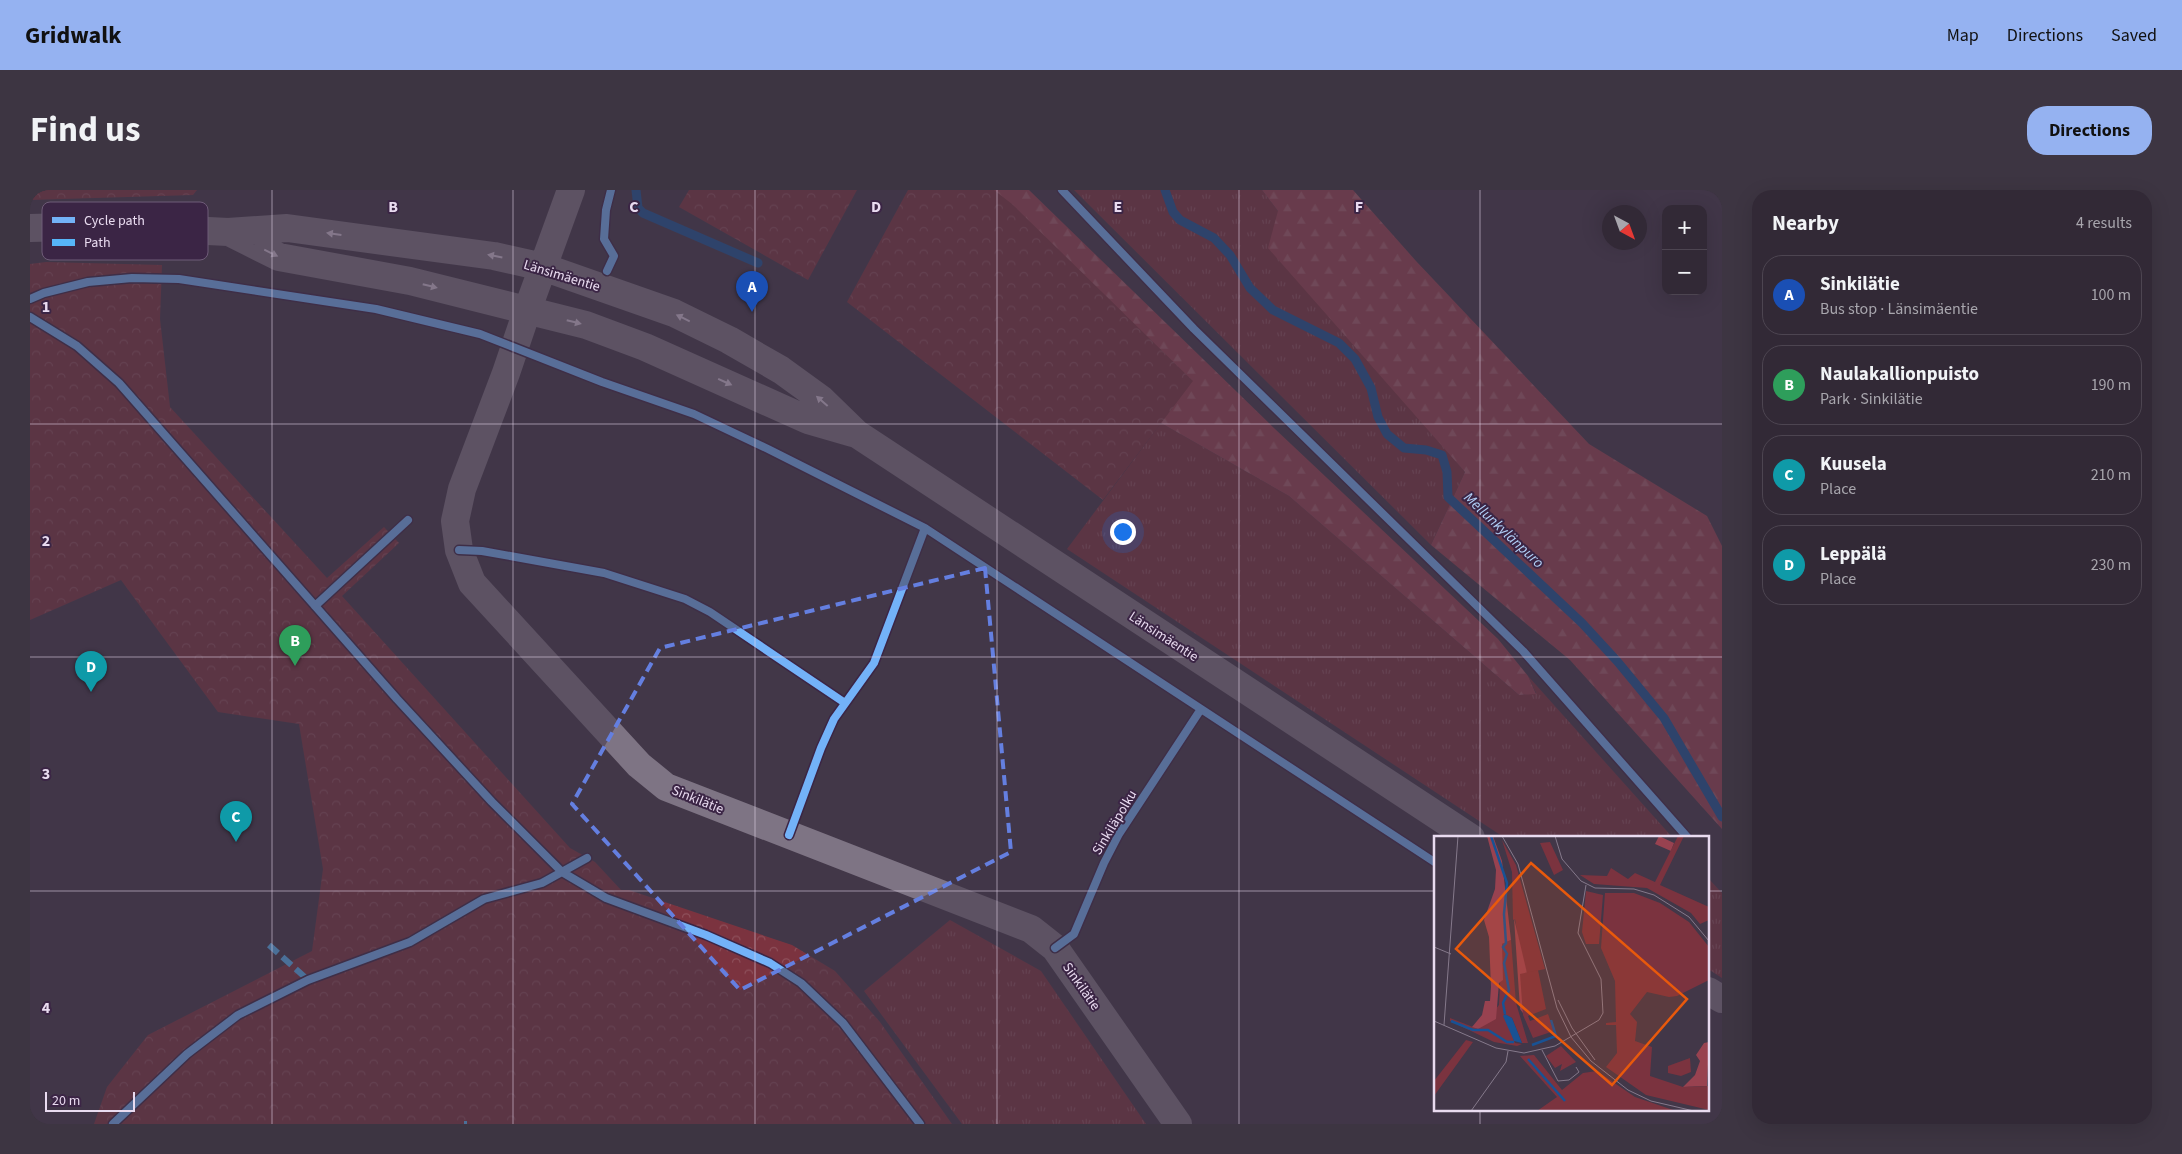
<!DOCTYPE html>
<meta charset="utf-8">
<style>
body{margin:0;font-family:"Source Sans 3",sans-serif;background:#3d3542;color:#f1f3f6}
.controls{position:absolute;right:15px;top:15px;display:grid;overflow:hidden;border-radius:10px;box-shadow:0 5px 20px #0002}
.controls button{width:45px;height:45px;display:grid;place-items:center;padding:0;border:0;border-bottom:1px solid #4d4551;background:#322936;color:#f1f3f6;font:25px sans-serif}
.compass{position:absolute;left:1572px;top:15px;width:45px;height:45px;border-radius:50%;background:#322936;box-shadow:0 5px 20px #0002;rotate:139deg}
.scale{position:absolute;left:15px;bottom:12px;width:90px;box-sizing:border-box;padding-left:5px;border:2px solid #e9dbf0;border-top:0;font-size:14px;line-height:18px;white-space:nowrap;color:#e9dbf0;-webkit-text-stroke:4px #3b2545;paint-order:stroke}
.you{position:absolute;left:1092px;top:341px;width:18px;height:18px;margin:-12px;border:4px solid #fff;border-radius:50%;background:#1a73e8;box-shadow:0 0 0 8px #1a73e833}
.badge{display:grid;place-items:center;width:32px;height:32px;border-radius:50%;background:#95b2f1;color:#fff;font-size:16px;font-weight:700}
.pin{position:absolute;translate:-50% -41px;filter:drop-shadow(0 1px 2px #0008)}
.pin::after{content:'';position:absolute;top:26px;width:18px;height:15px;background:inherit;clip-path:polygon(0 0,100% 0,50% 100%)}
.list{margin:0;padding:0;list-style:none}
h2{display:flex;justify-content:space-between;align-items:center;height:65px;margin:0;padding:0 20px;font-size:21px}
h2 small{font-size:16px;font-weight:400;color:#a8a6ad}
.list li{display:grid;grid-template-columns:32px 1fr auto;gap:15px;align-items:center;box-sizing:border-box;height:80px;margin:0 10px 10px;padding:0 10px;border:1px solid #4d4551;border-radius:20px}
.list b{display:block;font-size:19px;white-space:nowrap}
.list p{margin:0;font-size:16px;white-space:nowrap;color:#a8a6ad}
.list em{font-size:16px;font-style:normal;color:#a8a6ad}
.map{position:relative;flex:none;width:1692px;height:934px;overflow:hidden;border-radius:20px}
header{display:flex;align-items:center;gap:30px;box-sizing:border-box;height:70px;padding:0 25px;background:#95b2f1;color:#111}
header strong{font-size:24px}
nav{display:flex;gap:28px;margin-inline-start:auto;font-size:18px}
.intro{display:flex;align-items:center;justify-content:space-between;box-sizing:border-box;height:120px;padding:0 30px}
h1{margin:0;font-size:35px}
.button{padding:12px 22px;border-radius:20px;background:#95b2f1;color:#111;font-size:18px;font-weight:700}
main{display:flex;gap:30px;padding:0 30px}
aside{flex:1;background:#322936;border-radius:20px;box-shadow:0 5px 20px #0002}
.map>svg:first-child{display:block}
.grass{fill:url(#grass-tufts)}
.forest{fill:url(#forest-firs)}
.park{fill:url(#park-crowns)}
.lines{fill:none;stroke-linecap:round;stroke-linejoin:round}
.stream{stroke:#185294;stroke-width:9}
.street{stroke:#7e7484;stroke-width:28}
.secondary{stroke:#7e7484;stroke-width:28}
.quiet{stroke:#56b5f8;stroke-width:6;stroke-dasharray:12 6;stroke-linecap:butt}
.cycleway-casing{stroke:#3b2545;stroke-width:11}
.cycleway{stroke:#73b2f8;stroke-width:8}
.oneway{fill:#d4c6da}
.marked{fill:none;stroke:#647fe0;stroke-width:4;stroke-dasharray:10 6;stroke-linejoin:round}
.grid{fill:none;stroke:#e9dbf0;stroke-width:1;stroke-opacity:0.55}
.labels{text-anchor:middle;stroke-width:4;stroke-linejoin:round;paint-order:stroke}
.street-label{font-size:14px;fill:#e9dbf0;stroke:#3b2545}
.water-label{font-size:15px;font-style:italic;fill:#b2d1f8;stroke:#3b2545}
.inset-river{fill:none;stroke:#185294;stroke-width:2.5}
.inset-road{fill:none;stroke:#85798b;stroke-width:1}
.view{fill:#e8590c;fill-opacity:0.15;stroke:#e8590c;stroke-width:2.5}
.inset-edge{fill:none;stroke:#e9dbf0;stroke-width:2.5}
.key{fill:#3b2545;stroke:#6f5c78;stroke-width:1}
.key-label{font-size:14px;fill:#e9dbf0}
.grid-label{font-size:16px;text-anchor:middle;font-weight:bold;fill:#e9dbf0;stroke:#3b2545;stroke-width:4;stroke-linejoin:round;paint-order:stroke}
</style>
<header>
<strong>Gridwalk</strong>
<nav><a>Map</a><a>Directions</a><a>Saved</a></nav>
</header>
<div class="intro"><h1>Find us</h1><a class="button">Directions</a></div>
<main>
<div class="map">
<svg width="1692" height="934" viewBox="0 0 1692 934">
<defs>
<pattern id="grass-tufts" width="24" height="20" patternUnits="userSpaceOnUse" patternTransform="scale(1.25)"><rect width="24" height="20" fill="#7b333f"/><path d="M3 7l-1-3M5 7V3M7 7l1-3M15 17l-1-3M17 17v-4M19 17l1-3" fill="none" stroke="#8e505b"/></pattern>
<pattern id="forest-firs" width="22" height="20" patternUnits="userSpaceOnUse" patternTransform="scale(1.25)"><rect width="22" height="20" fill="#984250"/><path d="M5 1l3.5 6h-7zM16 11l3.5 6h-7z" fill="#a65d6a"/></pattern>
<pattern id="park-crowns" width="20" height="18" patternUnits="userSpaceOnUse" patternTransform="scale(1.25)"><rect width="20" height="18" fill="#7b333f"/><path d="M2 6a3 3 0 1 1 6 0M12 15a3 3 0 1 1 6 0" fill="none" stroke="#8e505b"/></pattern>
</defs>
<rect width="100%" height="100%" fill="#423748"/>
<path class="grass" d="M 1044,0 L 1232,0 L 1248,21 L 1378,215 L 1435,282 L 1401,355 Z
M 1131,233 L 1259,306 L 1489,505 L 1506,503 L 1498,486 L 1643,648 L 1475,648 L 1037,359 Z
M 1678,688 L 1692,703 L 1692,788 L 1678,779 Z
M 920,730 L 1011,781 L 1116,934 L 932,934 L 834,801 Z"/>
<path class="forest" d="M 942,0 L 999,0 L 1245,239 L 1468,449 L 1498,486 L 1506,504 L 1489,505 L 1259,306 L 1131,233 L 1103,163 Z
M 1232,0 L 1323,0 L 1386,71 L 1559,254 L 1677,326 L 1692,356 L 1692,639 L 1540,470 L 1401,355 L 1435,282 L 1238,58 L 1248,21 Z"/>
<path class="park" d="M 0,0 L 167,0 L 163,5 L 0,10 Z
M 659,0 L 827,0 L 778,90 L 649,17 Z
M 878,0 L 964,0 L 982,14 L 1163,191 L 1073,310 L 817,112 Z
M 16,72 L 132,75 L 130,129 L 140,217 L 297,388 L 354,337 L 369,353 L 312,406 L 540,658 L 565,672 L 591,700 L 599,700 L 762,755 L 805,781 L 850,832 L 922,934 L 64,934 L 77,897 L 118,845 L 282,761 L 293,679 L 269,534 L 188,522 L 91,390 L 0,430 L 0,74 Z"/>
<g class="lines">
<path class="stream" d="M 606,0 L 608,18 L 613,23 L 728,73
M 1135,0 L 1143,22 L 1150,30 L 1184,48 L 1200,65 L 1220,98 L 1243,120 L 1309,153 L 1325,169 L 1341,198 L 1348,227 L 1357,244 L 1374,258 L 1396,260 L 1412,265 L 1417,282 L 1418,307 L 1552,433 L 1587,471 L 1634,528 L 1692,627"/>
<path class="street" d="M 497,121 L 476,183 L 432,299 L 425,331 L 429,360 L 442,393 L 609,575 L 636,597 L 1001,739 L 1025,758 L 1148,934"/>
<path class="secondary" d="M 0,38 L 79,36 L 198,42 L 257,38 L 464,66 L 513,77 L 644,123 L 699,150 L 751,180 L 791,209 L 827,244 L 1441,648
M 199,42 L 249,67 L 380,91 L 556,135 L 615,157 L 778,230 L 823,243
M 497,121 L 541,0
M 1678,801 L 1692,809"/>
<path class="quiet" d="M 239,755 L 278,790
M 434,934 L 437,934"/>
<g class="cycleway-casing">
<path id="cycleway" d="M 1032,0 L 1164,139 L 1493,461 L 1658,648
M 577,81 L 584,66 L 574,49 L 576,20 L 581,0
M 0,109 L 14,103 L 58,92 L 102,88 L 149,89 L 346,119 L 450,144 L 572,192 L 664,224 L 738,259 L 895,338 L 1406,673
M 0,127 L 47,156 L 89,193 L 367,509 L 462,612 L 532,682 L 576,708 L 676,745 L 740,773 L 771,793 L 813,833 L 890,934
M 429,360 L 452,361 L 574,383 L 655,409 L 680,422 L 815,513
M 285,416 L 378,330
M 759,645 L 791,558 L 804,529 L 844,473 L 895,338
M 1025,758 L 1044,744 L 1074,673 L 1089,644 L 1171,519
M 83,934 L 157,864 L 208,825 L 278,790 L 380,752 L 454,709 L 512,693 L 557,668"/>
</g>
<use href="#cycleway" class="cycleway"/>
</g>
<defs><path id="oneway-solid" d="M-6-.8H1V-3.2L6.5 0L1 3.2V.8H-6Z" transform="scale(1.25)"/></defs>
<g class="oneway">
<use href="#oneway-solid" transform="translate(304 44) rotate(-172)"/>
<use href="#oneway-solid" transform="translate(241 63) rotate(26)"/>
<use href="#oneway-solid" transform="translate(465 66) rotate(-169)"/>
<use href="#oneway-solid" transform="translate(400 96) rotate(14)"/>
<use href="#oneway-solid" transform="translate(653 128) rotate(-154)"/>
<use href="#oneway-solid" transform="translate(544 132) rotate(14)"/>
<use href="#oneway-solid" transform="translate(695 192) rotate(24)"/>
<use href="#oneway-solid" transform="translate(792 211) rotate(-139)"/>
</g>
<path d="M0 0H1692V934H0ZM 955,378 L 981,662 L 710,800 L 542,614 L 630,458 Z" fill="#423748" fill-opacity=".55" fill-rule="evenodd"/>
<path class="marked" d="M 955,378 L 981,662 L 710,800 L 542,614 L 630,458 Z"/>
<path class="grid" d="M 242,0 L 242,934M 483,0 L 483,934M 725,0 L 725,934M 967,0 L 967,934M 1209,0 L 1209,934M 1450,0 L 1450,648M 0,234 L 1692,234M 0,467 L 1692,467M 0,701 L 1406,701M 1678,701 L 1692,701M 1450,920 L 1450,934"/>
<g class="labels">
<g class="street-label">
<text transform="translate(532 85) rotate(17)" y="5">Länsimäentie</text>
<text transform="translate(1134 446) rotate(33)" y="5">Länsimäentie</text>
<text transform="translate(668 609) rotate(22)" y="5">Sinkilätie</text>
<text transform="translate(1084 632) rotate(-59)" y="5">Sinkiläpolku</text>
<text transform="translate(1052 796) rotate(55)" y="5">Sinkilätie</text>
</g>
<g class="water-label">
<text transform="translate(1474 340) rotate(43)" y="5">Mellunkylänpuro</text>
</g>
</g>
<g transform="translate(1404 646)">
<rect width="275" height="275" fill="#423748"/>
<path d="M 68,4 L 82,29 L 111,133 L 93,137 L 87,120 L 81,83 L 79,84 L 78,36 ZM 116,6 L 129,34 L 120,39 L 106,7 ZM 152,55 L 169,59 L 165,108 L 152,108 L 148,96 ZM 77,104 L 82,167 L 94,207 L 88,207 L 78,182 L 70,178 L 81,207 L 88,208 L 83,210 L 60,206 L 16,185 L 16,182 L 44,193 L 65,169 L 68,108 ZM 127,210 L 142,226 L 126,235 L 128,228 L 121,232 L 112,220 Z" fill="#7b333f"/>
<path d="M 53,0 L 59,0 L 68,25 L 77,104 L 68,108 L 69,144 L 65,147 L 62,183 L 44,193 L 38,191 L 48,179 L 51,165 L 56,165 L 57,151 L 55,101 L 50,84 L 61,53 L 62,34 ZM 225,0 L 240,7 L 237,15 L 221,8 ZM 80,82 L 93,137 L 89,177 L 86,173 ZM 275,206 L 273,250 L 249,251 L 261,239 L 266,225 L 262,219 L 270,207 Z" fill="#984250"/>
<path d="M 244,0 L 250,0 L 226,49 L 275,71 L 275,84 L 266,88 L 257,77 L 213,52 L 160,48 L 146,39 L 173,40 L 177,32 L 194,43 L 201,37 L 221,46 ZM 171,57 L 200,57 L 226,67 L 255,86 L 275,111 L 275,144 L 243,160 L 235,161 L 213,156 L 196,178 L 203,186 L 201,205 L 218,211 L 216,240 L 249,251 L 275,250 L 275,274 L 212,259 L 172,231 L 183,217 L 182,189 L 172,189 L 172,187 L 182,186 L 181,145 L 167,112 ZM 104,134 L 112,173 L 94,180 L 96,185 L 114,178 L 120,195 L 99,202 L 89,179 L 86,138 ZM 32,204 L 39,206 L 0,260 L 0,245 ZM 100,219 L 128,254 L 149,237 L 163,235 L 201,261 L 242,275 L 103,275 L 123,261 L 86,220 Z" fill="#7b333f"/>
<path d="M 256,222 L 257,236 L 247,240 L 234,237 L 234,230 Z" fill="#7b333f"/>
<path d="M 71,178 L 78,182 L 88,207 L 80,205 L 69,180 Z" fill="#185294"/>
<path class="inset-river" d="M 57,0 L 73,47 L 70,78 L 72,107 L 69,111 L 73,118 L 70,127 L 75,154 L 69,167 L 71,178M 17,185 L 39,194 L 54,194 L 73,206 L 80,206M 98,209 L 122,200 L 117,184M 94,223 L 131,265"/>
<path class="inset-road" d="M 68,0 L 84,28 L 123,172 L 137,201 L 157,225 L 194,254 L 217,265 L 260,275M 121,0 L 128,23 L 147,45 L 161,52 L 200,53 L 220,59 L 255,81 L 275,105M 0,111 L 17,118M 124,164 L 138,192 L 161,224M 0,185 L 62,212 L 90,217 L 121,210 L 165,184 L 169,177 L 167,143 L 144,97 L 152,49M 10,189 L 24,0M 108,214 L 124,245 L 135,244 L 145,236 L 142,231M 37,275 L 72,226 L 74,215"/>
<path class="view" d="M 97,27 L 253,163 L 178,249 L 22,113 Z"/>
<rect width="275" height="275" class="inset-edge"/>
</g>
<rect x="12" y="12" width="166" height="58" rx="8" class="key"/>
<rect x="22" y="27" width="23" height="6" fill="#73b2f8"/>
<rect x="22" y="49" width="23" height="7" fill="#56b5f8"/>
<g class="key-label">
<text x="54" y="35">Cycle path</text>
<text x="54" y="57">Path</text>
</g>
<g class="grid-label">
<text x="363" y="22">B</text>
<text x="604" y="22">C</text>
<text x="846" y="22">D</text>
<text x="1088" y="22">E</text>
<text x="1329" y="22">F</text>
<text x="16" y="122">1</text>
<text x="16" y="356">2</text>
<text x="16" y="589">3</text>
<text x="16" y="823">4</text>
</g>
</svg>
<div class="controls">
<button>+</button>
<button>−</button>
</div>
<svg class="compass" viewBox="-18 -18 36 36"><path d="M0-13l5 13h-10z" fill="#e53935"/><path d="M0 13l5-13h-10z" fill="#a8a6ad"/></svg>
<div class="scale">20 m</div>
<div class="you"></div>
<div class="pin badge" style="left:722px;top:122px;background:#1a4fb4">A</div>
<div class="pin badge" style="left:265px;top:476px;background:#2e9e5b">B</div>
<div class="pin badge" style="left:206px;top:652px;background:#0f9aa8">C</div>
<div class="pin badge" style="left:61px;top:502px;background:#0f9aa8">D</div>
</div>
<aside>
<h2>Nearby<small>4 results</small></h2>
<ul class="list">
<li><span class="badge" style="background:#1a4fb4">A</span><div><b>Sinkilätie</b><p>Bus stop · Länsimäentie</p></div><em>100 m</em></li>
<li><span class="badge" style="background:#2e9e5b">B</span><div><b>Naulakallionpuisto</b><p>Park · Sinkilätie</p></div><em>190 m</em></li>
<li><span class="badge" style="background:#0f9aa8">C</span><div><b>Kuusela</b><p>Place</p></div><em>210 m</em></li>
<li><span class="badge" style="background:#0f9aa8">D</span><div><b>Leppälä</b><p>Place</p></div><em>230 m</em></li>
</ul>
</aside>
</main>
